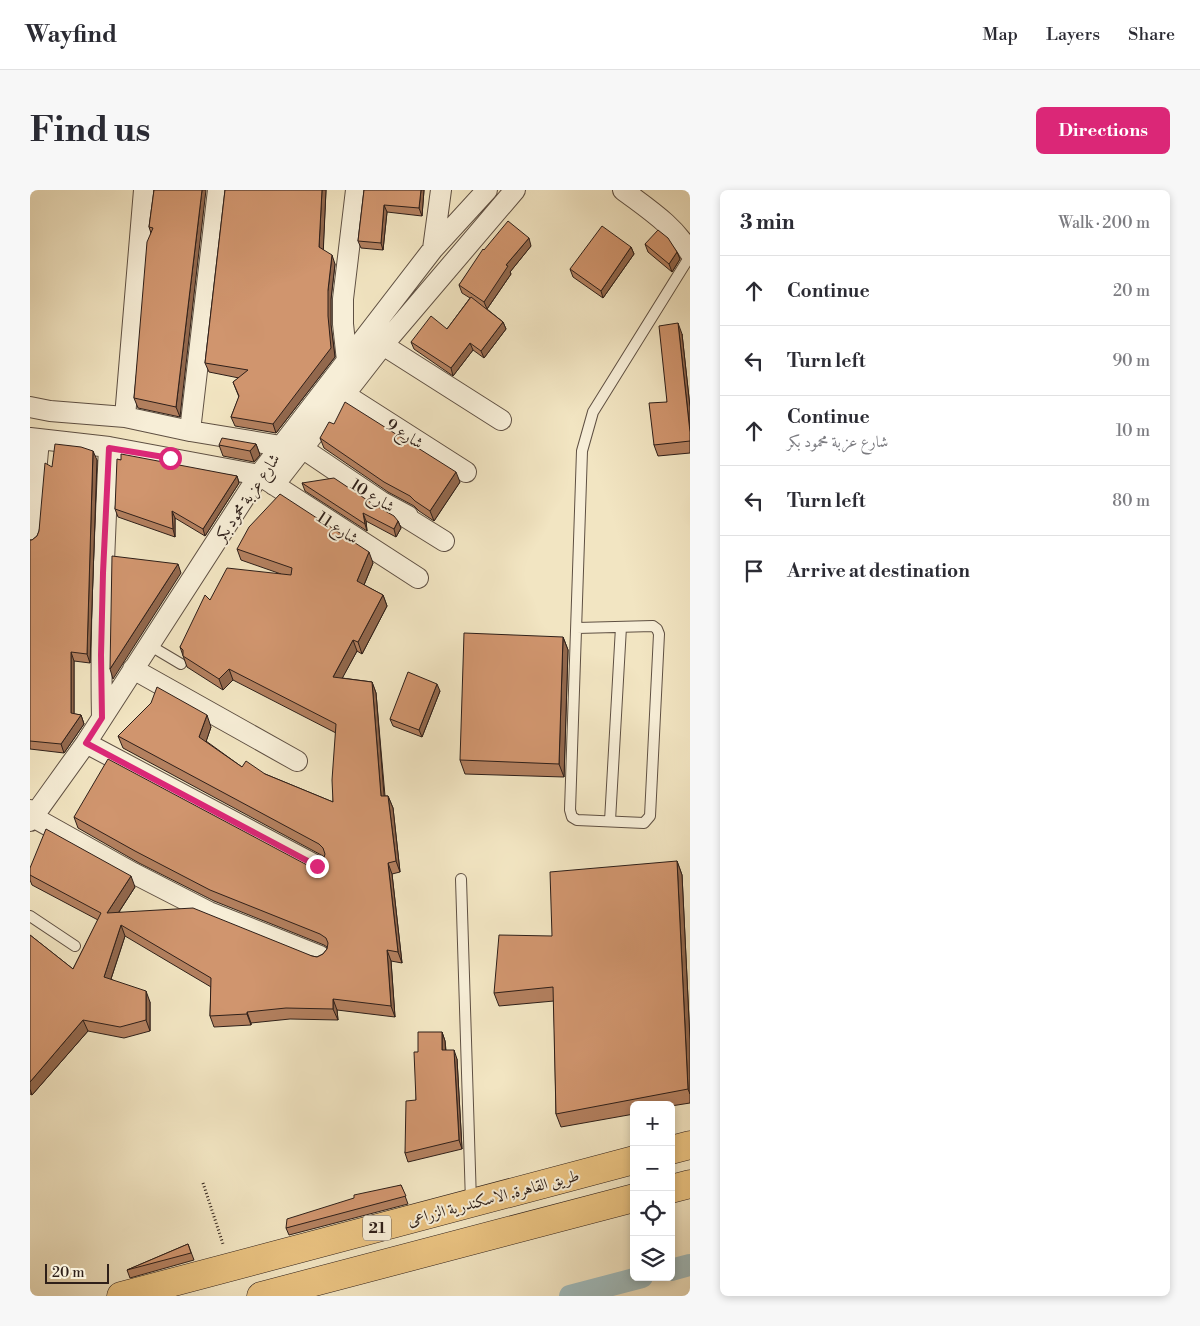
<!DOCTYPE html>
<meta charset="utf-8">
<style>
body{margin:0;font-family:"Libre Bodoni",Amiri,serif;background:#f7f7f7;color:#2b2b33}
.controls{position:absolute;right:15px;bottom:15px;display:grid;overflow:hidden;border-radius:8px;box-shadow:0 2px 8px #0003}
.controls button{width:45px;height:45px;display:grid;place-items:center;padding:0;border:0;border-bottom:1px solid #e1e1e2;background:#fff;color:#2b2b33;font:25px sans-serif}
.scale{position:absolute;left:15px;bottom:12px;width:64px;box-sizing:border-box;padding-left:5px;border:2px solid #2e1f19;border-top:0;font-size:14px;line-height:18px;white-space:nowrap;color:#2e1f19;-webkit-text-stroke:4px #f7eed7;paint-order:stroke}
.stop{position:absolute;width:15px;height:15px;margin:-11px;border:4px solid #db2777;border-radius:50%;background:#fff}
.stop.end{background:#db2777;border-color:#fff;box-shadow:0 1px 5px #0008}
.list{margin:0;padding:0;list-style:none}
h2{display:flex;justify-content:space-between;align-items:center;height:65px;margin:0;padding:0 20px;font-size:21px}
h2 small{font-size:16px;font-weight:400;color:#7c7c81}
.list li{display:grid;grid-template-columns:32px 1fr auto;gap:15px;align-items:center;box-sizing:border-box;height:70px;padding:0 20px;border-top:1px solid #e1e1e2}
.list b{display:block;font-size:19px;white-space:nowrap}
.list p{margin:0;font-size:16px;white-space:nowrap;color:#7c7c81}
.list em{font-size:16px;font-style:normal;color:#7c7c81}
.icon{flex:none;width:28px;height:28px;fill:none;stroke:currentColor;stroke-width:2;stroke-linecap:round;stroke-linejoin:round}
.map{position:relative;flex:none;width:660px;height:1106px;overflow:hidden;border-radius:8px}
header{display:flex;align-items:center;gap:30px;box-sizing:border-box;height:70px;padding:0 25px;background:#fff;border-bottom:1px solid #e1e1e2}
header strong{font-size:24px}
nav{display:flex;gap:28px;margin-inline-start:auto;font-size:18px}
.intro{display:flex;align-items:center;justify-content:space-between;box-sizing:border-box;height:120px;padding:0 30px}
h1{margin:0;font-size:35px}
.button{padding:12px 22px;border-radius:8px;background:#db2777;color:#fff;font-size:18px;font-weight:700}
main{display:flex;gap:30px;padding:0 30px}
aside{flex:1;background:#fff;border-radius:8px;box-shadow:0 2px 8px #0003}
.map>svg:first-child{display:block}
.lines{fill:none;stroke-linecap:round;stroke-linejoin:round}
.canal{stroke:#a0bcbe;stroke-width:22}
.lane-casing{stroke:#5f5043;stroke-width:12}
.street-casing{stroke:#5f5043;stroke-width:22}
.highway-casing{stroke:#2e1f19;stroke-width:29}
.path{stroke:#2e1f19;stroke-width:3;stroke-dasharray:1 2.5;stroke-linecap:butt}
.lane{stroke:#f7eed7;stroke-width:10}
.street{stroke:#f7eed7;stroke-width:20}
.highway{stroke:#e9c281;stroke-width:28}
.wall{fill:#b3805f;stroke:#2e1f19}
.shaded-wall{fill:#92684d;stroke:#2e1f19}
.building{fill:#d0956e;stroke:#2e1f19}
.route{stroke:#db2777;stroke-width:6}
.labels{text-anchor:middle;stroke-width:4;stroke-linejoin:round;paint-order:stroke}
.shield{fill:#f7eed7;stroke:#6a5d52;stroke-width:1}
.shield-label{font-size:15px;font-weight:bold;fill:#2e1f19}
.street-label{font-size:16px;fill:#2e1f19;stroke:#f7eed7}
</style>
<header>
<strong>Wayfind</strong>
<nav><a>Map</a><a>Layers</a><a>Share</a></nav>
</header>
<div class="intro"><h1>Find us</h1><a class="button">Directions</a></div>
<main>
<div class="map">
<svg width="660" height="1106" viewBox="0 0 660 1106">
<rect width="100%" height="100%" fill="#f2e5c2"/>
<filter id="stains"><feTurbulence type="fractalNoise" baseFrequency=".004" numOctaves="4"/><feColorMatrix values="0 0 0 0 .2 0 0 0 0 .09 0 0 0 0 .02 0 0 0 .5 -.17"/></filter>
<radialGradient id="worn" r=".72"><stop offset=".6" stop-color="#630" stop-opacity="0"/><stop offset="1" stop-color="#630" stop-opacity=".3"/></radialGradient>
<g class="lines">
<path class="canal" d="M 641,1080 L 660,1075
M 540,1106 L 612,1087"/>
<g class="lane-casing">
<path id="lane" d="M 547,438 L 623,436 L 627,439 L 629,444 L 620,626 L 614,633 L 547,630 L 542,627 L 540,620 L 552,261 L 563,222 L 660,66
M 119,455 L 151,474
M 580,631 L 591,437
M 431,689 L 441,1012
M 0,726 L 45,756"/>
</g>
<g class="street-casing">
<path id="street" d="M 593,0 C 618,19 645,36 660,63
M 403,59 L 411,0
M 353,155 L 471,230
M 317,171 L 313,134 L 313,109 L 326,0
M 314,204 L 436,282
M 0,217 L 20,221 L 95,227 L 160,241 L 251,256
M 95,227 L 114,0
M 160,241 L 188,0
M 0,248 L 79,257 L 229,285 L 388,388
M 272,258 L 352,312 L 378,326 L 377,328 L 414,351
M 244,295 L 353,155 L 485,0
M 0,348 L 9,250
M 103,479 L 267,571
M 72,528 C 70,438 75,348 79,257
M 56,553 L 287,676
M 0,620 L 3,627 L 103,683 L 179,722 L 290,766
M 0,631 L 56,553 L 229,285 L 403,59 L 457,0"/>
</g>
<g class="highway-casing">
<path id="highway" d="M 641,960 L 660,955
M 641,999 L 660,994
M 91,1106 L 604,970
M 231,1106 L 604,1008"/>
</g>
<path class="path" d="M 173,993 L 193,1054"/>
<use href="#lane" class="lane"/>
<use href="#street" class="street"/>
<use href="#highway" class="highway"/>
</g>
<path class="wall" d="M 124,0 L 150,227 L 108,218 L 104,208 L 121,43 L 119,37 Z
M 195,0 L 296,0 L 293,60 L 305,74 L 301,109 L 301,135 L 305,167 L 246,243 L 205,236 L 201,227 L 209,207 L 203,192 L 209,188 L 179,182 L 175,173 Z
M 334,0 L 394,0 L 392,26 L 357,22 L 353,60 L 331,58 L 328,51 Z
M 615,54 L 647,62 L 650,69 L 642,82 L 618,62 Z
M 501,56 L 480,82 L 481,84 L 457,119 L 473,132 L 476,139 L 454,168 L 443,160 L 423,186 L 384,159 L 381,152 L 417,139 L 440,108 L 432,103 L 429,95 L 454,60 Z
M 601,57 L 604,64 L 573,108 L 543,87 L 540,79 Z
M 652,144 L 660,217 L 660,263 L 628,266 L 624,255 L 637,212 Z
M 290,248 L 430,292 L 404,331 L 389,321 L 384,316 L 358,302 L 294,258 Z
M 226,254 L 230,265 L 224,272 L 193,266 L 189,255 Z
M 67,270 L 60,473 L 44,471 L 44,524 L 51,525 L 54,534 L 34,563 L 0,559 L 0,350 L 2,350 L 7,346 L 9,341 L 22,277 Z
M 91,270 L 207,286 L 209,293 L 175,346 L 145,328 L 145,347 L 88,327 L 85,319 Z
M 272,293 L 343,314 L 368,331 L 371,338 L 366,347 L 336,331 L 337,341 L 275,301 Z
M 207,359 L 343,373 L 334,395 L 353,405 L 357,416 L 332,464 L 327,461 L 312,488 L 342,492 L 346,503 L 355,606 L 358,606 L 363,618 L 370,682 L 362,684 L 372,773 L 361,771 L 365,827 L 307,820 L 308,830 L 260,829 L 221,833 L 221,835 L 184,837 L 180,826 L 181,797 L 95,746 L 81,789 L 120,812 L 120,841 L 94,848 L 58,841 L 2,905 L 0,904 L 0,745 L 43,779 L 68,730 L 2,695 L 0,690 L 0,678 L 105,697 L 89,722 L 282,766 L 287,767 L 293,764 L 297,759 L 297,757 L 294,755 L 184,711 L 109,673 L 48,638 L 44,627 L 284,677 L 290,675 L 293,671 L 294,667 L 293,666 L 93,558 L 88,546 L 181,537 L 176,551 L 212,577 L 235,584 L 303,612 L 306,543 L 203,490 L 193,500 L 157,477 L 150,457 L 180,410 L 251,384 L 211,370 Z
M 533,447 L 538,460 L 534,587 L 435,584 L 430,570 Z
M 410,501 L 392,547 L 363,536 L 360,529 Z
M 647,671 L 652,685 L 660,850 L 660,913 L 641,916 L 641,915 L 604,915 L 604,924 L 531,937 L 526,924 L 524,811 L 469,816 L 464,803 L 522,746 Z
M 412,842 L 415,851 L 416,860 L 427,869 L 432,959 L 378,972 L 375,963 L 386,910 L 388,862 Z
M 371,995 L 378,1014 L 259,1045 L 256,1038 Z
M 158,1054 L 164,1070 L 100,1088 L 97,1080 Z"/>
<path class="shaded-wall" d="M 172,0 L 176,0 L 150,227 L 146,217 Z
M 292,0 L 296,0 L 293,67 L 289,57 Z
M 391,0 L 394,0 L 392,26 L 389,18 Z
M 354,15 L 357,22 L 353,60 L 351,53 Z
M 499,48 L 501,56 L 480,82 L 481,84 L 457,119 L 454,112 L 476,75 Z
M 601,57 L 604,64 L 573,108 L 571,101 Z
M 647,62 L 650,69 L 642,82 L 639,74 Z
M 302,65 L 305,74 L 301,109 L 301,135 L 305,167 L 246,243 L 243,234 L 298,100 Z
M 473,132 L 476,139 L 454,168 L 451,161 Z
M 648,133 L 652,144 L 660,217 L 660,242 Z
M 440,153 L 443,160 L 423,186 L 421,178 Z
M 226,254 L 230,265 L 224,272 L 220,261 Z
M 63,261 L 67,270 L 60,473 L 57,464 Z
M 426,282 L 430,292 L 404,331 L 400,321 Z
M 207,286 L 209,293 L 175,346 L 173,339 Z
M 142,321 L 145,328 L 145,347 L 143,339 Z
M 333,323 L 336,331 L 337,341 L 335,334 Z
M 368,331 L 371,338 L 366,347 L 364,339 Z
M 339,362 L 343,373 L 331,402 L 327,391 Z
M 148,374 L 151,383 L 83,489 L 80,479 Z
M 353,405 L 357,416 L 332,464 L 328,452 Z
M 533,447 L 538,460 L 534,587 L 529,574 Z
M 323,450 L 327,461 L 307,498 L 303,487 Z
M 41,462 L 44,471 L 44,532 L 41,523 Z
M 199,479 L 203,490 L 193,500 L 189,489 Z
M 342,492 L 346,503 L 355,617 L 351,606 Z
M 407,494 L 410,501 L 392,547 L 389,540 Z
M 51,525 L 54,534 L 34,563 L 31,554 Z
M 177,525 L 181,537 L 174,558 L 169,547 Z
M 358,606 L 363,618 L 370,682 L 366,671 Z
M 647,671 L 652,685 L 660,850 L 660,904 L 658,899 Z
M 358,673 L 362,684 L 372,773 L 368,762 Z
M 101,686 L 105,697 L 81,734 L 77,723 Z
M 91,735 L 95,746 L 78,798 L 74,787 Z
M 357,760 L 361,771 L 365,827 L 361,816 Z
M 116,801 L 120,812 L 120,841 L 116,830 Z
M 303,809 L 307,820 L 308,830 L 303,819 Z
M 217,822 L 221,833 L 221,835 L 217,824 Z
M 53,830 L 58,841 L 2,905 L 0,899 L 0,892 Z
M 412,842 L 415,851 L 416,869 L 412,860 Z
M 424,860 L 427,869 L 432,959 L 429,950 Z"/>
<path class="building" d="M 124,0 L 172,0 L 146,217 L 104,208 L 117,52 L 123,38 L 119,37 Z
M 195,0 L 292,0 L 289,57 L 302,65 L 298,100 L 298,126 L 301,158 L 243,234 L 201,227 L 209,206 L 203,192 L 218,180 L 175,173 Z
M 334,0 L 391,0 L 389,18 L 354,15 L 351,53 L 328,51 Z
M 478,31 L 499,48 L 476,75 L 478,76 L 454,112 L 429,95 L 453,59 L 454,60 Z
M 572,36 L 601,57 L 571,101 L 540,79 Z
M 628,40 L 638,48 L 647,62 L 639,74 L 615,54 Z
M 441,107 L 473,132 L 451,161 L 440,153 L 421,178 L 381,152 L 401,126 L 417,139 Z
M 648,133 L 660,242 L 660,251 L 624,255 L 619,213 L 637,212 L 629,136 Z
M 315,212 L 426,282 L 400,321 L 385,311 L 380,306 L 354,292 L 290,248 L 299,232 L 304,234 Z
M 192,248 L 226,254 L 220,261 L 189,255 Z
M 25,254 L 51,257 L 63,261 L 57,464 L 41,462 L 41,523 L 51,525 L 31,554 L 0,551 L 0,350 L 2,350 L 7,346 L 9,341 L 15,273 L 22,277 Z
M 91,264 L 207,286 L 173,339 L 142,321 L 143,339 L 85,319 L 87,269 L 91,270 Z
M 304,288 L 343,314 L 364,326 L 368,331 L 364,339 L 333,323 L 335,334 L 272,293 Z
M 250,304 L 339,362 L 327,391 L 353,405 L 328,452 L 323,450 L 303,487 L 342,492 L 351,606 L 358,606 L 366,671 L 358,673 L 368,762 L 357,760 L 361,816 L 303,809 L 303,819 L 256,818 L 217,822 L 217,824 L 180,826 L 181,788 L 91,735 L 74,787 L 116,801 L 116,830 L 90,837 L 53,830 L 0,892 L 0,745 L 43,779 L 71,723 L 0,685 L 0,678 L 16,639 L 101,686 L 77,723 L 163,718 L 282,766 L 287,767 L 293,764 L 297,759 L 298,753 L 296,748 L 290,744 L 180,700 L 105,661 L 44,627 L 78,569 L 277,675 L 284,677 L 290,675 L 293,671 L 295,664 L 293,658 L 289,654 L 88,546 L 121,513 L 127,497 L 177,525 L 169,547 L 212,577 L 216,571 L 235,584 L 303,612 L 302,590 L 306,534 L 199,479 L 189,489 L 153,466 L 153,460 L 150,457 L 175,405 L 180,410 L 197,378 L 261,385 L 262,378 L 207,359 L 219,337 Z
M 82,366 L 148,374 L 80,479 Z
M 434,443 L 533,447 L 529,574 L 430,570 Z
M 378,482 L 407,494 L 389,540 L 360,529 Z
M 647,671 L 658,899 L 526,924 L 523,797 L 464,803 L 469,745 L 522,746 L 520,682 Z
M 388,842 L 412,842 L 412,860 L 424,860 L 429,950 L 375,963 L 376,911 L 386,910 L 384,862 L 388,862 Z
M 371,995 L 376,1006 L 256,1038 L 257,1029 L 324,1008 L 324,1005 Z
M 158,1054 L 161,1063 L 97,1080 Z"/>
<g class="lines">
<path class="route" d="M 140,268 L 79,258 L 73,383 L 71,465 L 72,528 L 56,553 L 287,676"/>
</g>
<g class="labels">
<rect class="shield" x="333" y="1025.5" width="28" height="25" rx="4"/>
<g class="shield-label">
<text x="347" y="1043">21</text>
</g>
<g class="street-label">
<text transform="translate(375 243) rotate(33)" y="6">شارع 9</text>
<text transform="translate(343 305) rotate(32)" y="6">شارع 10</text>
<text transform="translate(217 307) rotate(-56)" y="6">شارع عزبة محمود بكر</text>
<text transform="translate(308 337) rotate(33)" y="6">شارع 11</text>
<text transform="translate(463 1007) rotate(-15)" y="6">طريق القاهرة, الاسكندرية الزراعى</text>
</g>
</g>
<rect width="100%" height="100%" filter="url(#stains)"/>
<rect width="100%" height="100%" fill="url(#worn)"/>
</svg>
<div class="controls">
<button>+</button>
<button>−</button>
<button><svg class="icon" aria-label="locate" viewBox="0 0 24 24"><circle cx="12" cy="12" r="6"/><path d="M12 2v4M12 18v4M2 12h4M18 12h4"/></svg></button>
<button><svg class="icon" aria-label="layers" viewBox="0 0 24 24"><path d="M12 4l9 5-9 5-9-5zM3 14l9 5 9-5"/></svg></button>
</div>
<div class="scale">20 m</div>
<div class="stop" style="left:140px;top:268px"></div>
<div class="stop end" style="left:287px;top:676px"></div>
</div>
<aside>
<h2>3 min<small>Walk · 200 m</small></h2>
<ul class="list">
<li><svg class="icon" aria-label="ahead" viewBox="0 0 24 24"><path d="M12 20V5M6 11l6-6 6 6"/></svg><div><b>Continue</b></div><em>20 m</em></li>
<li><svg class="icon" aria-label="left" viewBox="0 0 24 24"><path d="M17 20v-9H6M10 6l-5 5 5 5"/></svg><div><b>Turn left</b></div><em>90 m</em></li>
<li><svg class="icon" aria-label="ahead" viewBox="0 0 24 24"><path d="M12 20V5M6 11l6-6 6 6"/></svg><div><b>Continue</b><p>شارع عزبة محمود بكر</p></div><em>10 m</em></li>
<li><svg class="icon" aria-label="left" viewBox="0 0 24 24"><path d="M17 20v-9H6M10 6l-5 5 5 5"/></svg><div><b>Turn left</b></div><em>80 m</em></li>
<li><svg class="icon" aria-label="arrive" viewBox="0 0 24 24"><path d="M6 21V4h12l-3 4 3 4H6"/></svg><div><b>Arrive at destination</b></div></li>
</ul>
</aside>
</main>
